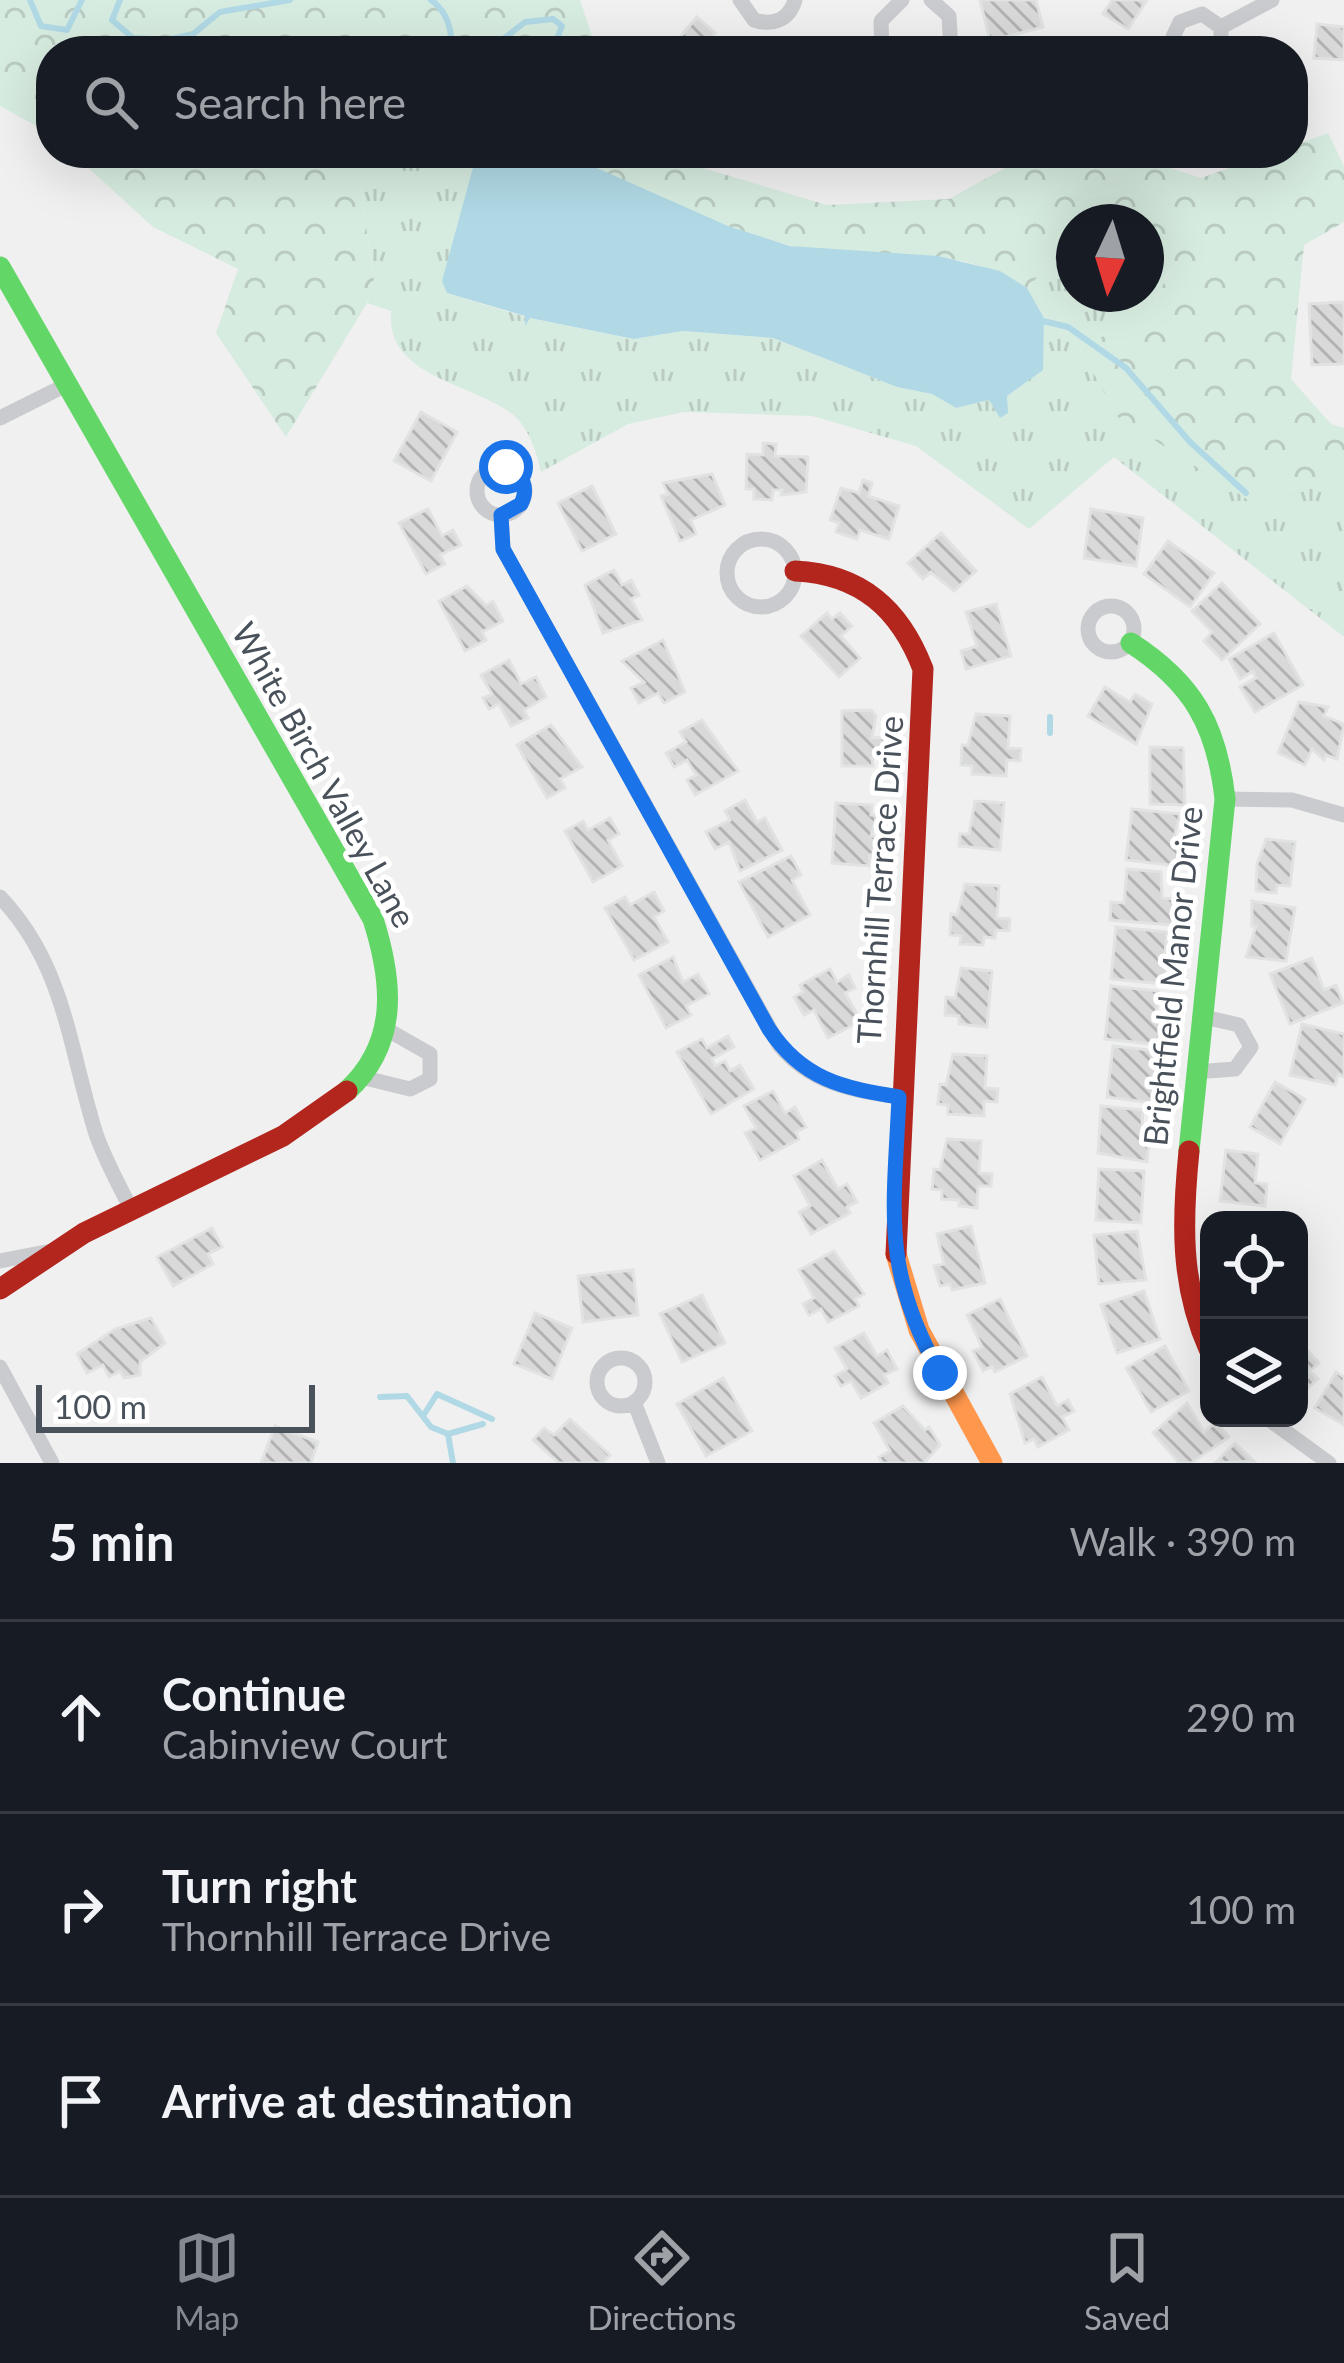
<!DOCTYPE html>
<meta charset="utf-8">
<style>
body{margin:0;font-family:Lato,sans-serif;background:#242831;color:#f1f3f6}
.controls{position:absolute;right:36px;bottom:36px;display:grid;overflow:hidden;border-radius:24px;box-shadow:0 12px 48px #0002}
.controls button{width:108px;height:108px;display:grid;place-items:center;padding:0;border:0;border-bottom:3px solid #363941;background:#171b24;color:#f1f3f6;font:60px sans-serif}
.compass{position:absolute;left:1056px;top:204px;width:108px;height:108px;border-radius:50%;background:#171b24;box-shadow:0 12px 48px #0002;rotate:184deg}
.scale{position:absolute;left:36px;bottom:30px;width:279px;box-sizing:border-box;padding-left:12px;border:6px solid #49515a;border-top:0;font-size:33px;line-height:42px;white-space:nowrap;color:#49515a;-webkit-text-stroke:9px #fff;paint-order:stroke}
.stop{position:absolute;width:36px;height:36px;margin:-27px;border:9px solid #1a73e8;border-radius:50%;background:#fff}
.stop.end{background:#1a73e8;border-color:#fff;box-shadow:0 3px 12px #0008}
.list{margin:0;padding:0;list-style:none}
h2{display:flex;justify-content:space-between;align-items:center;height:156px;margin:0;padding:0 48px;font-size:51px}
h2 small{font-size:39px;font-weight:400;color:#9ea1a6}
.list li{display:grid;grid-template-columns:78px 1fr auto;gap:36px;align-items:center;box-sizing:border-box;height:192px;padding:0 48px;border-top:3px solid #363941}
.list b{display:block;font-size:45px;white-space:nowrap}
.list p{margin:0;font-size:39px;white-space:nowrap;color:#9ea1a6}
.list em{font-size:39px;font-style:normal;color:#9ea1a6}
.icon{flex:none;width:66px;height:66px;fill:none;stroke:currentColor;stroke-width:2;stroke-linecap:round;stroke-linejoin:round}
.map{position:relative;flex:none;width:1344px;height:1463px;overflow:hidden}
.search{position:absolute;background:#171b24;box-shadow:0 12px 48px #0002;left:36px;right:36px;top:36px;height:132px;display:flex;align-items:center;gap:30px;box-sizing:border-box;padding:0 42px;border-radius:48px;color:#9ea1a6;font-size:45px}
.sheet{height:732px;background:#171b24}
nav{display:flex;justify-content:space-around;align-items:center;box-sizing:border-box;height:168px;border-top:3px solid #363941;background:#171b24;font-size:33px;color:#9ea1a6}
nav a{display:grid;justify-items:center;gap:6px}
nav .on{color:#83898e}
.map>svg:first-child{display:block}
.grass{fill:url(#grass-tufts)}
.forest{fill:url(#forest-crowns)}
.water{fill:#b0d9e5}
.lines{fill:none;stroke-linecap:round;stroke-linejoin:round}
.stream{stroke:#b0d9e5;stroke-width:6}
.building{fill:url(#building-back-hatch);stroke:#e1e2e2;stroke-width:3}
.street{stroke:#cacbce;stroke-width:15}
.fast{stroke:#63d668;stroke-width:21}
.slow{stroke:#ff974d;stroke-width:21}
.jam{stroke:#b3261e;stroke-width:21}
.route{stroke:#1a73e8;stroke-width:15}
.labels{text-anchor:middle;stroke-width:10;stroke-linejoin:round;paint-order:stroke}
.street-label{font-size:33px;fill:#49515a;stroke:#fff}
</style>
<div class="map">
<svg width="1344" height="1463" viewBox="0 0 1344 1463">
<defs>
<pattern id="grass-tufts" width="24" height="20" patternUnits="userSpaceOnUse" patternTransform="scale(3)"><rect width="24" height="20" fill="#d7ece0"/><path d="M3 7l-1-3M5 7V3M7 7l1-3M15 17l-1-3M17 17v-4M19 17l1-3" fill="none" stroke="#baccc2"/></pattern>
<pattern id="forest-crowns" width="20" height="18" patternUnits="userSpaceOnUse" patternTransform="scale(3)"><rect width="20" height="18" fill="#d7ece0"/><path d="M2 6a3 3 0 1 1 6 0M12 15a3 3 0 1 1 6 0" fill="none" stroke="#baccc2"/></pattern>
<pattern id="building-back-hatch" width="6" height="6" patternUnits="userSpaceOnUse" patternTransform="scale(3)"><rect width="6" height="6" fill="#d9d9da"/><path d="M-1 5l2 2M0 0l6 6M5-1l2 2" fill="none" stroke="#b2b2b4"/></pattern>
</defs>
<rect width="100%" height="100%" fill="#f0f0f0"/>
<path class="grass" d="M 355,153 L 477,153 L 447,293 L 526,317 L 524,324 L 529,318 L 634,339 L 683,331 L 773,338 L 897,387 L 932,394 L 956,408 L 1007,396 L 1042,370 L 1044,318 L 1027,288 L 1074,240 L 1074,294 L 1146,294 L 1146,260 L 1170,268 L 1152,310 L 1080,350 L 1247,499 L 1329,481 L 1344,489 L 1344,637 L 1114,457 L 1029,529 L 916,446 L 812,416 L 684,412 L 628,424 L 541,472 C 536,451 529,427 511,413 C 468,382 385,376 391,311 L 367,303 L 374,279 Z"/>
<path class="forest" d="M 0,0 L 580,0 L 597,51 L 51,51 L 51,134 L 0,106 Z
M 1328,133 L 1344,166 L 1344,222 L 1304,245 L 1291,379 L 1331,424 L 1344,428 L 1344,489 L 1329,481 L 1247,499 L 1118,417 L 1080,349 L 1152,310 L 1170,269 L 1146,260 L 1146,222 L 1074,222 L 1074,240 L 1027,288 C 943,235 869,266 785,244 C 708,224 636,186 563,153 L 653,153 L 827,205 L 949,199 L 1032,153 L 1123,153 L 1201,178 L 1272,153 L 1293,153 L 1293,146 Z
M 72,153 L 355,153 L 374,279 L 367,303 L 286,437 L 216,333 L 238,269 L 153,227 Z"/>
<path class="water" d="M 477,153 L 563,153 L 728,226 L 790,246 L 938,256 L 1000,271 L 1027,288 L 1044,318 L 1043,370 L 1007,396 L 1008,413 L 1000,418 L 989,400 L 956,408 L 932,394 L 897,387 L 773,338 L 683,331 L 634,339 L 530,318 L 525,326 L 525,316 L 447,293 L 442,281 Z"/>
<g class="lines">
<path class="stream" d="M 30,0 L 41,26 L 67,30 L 82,0
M 120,0 L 112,20 L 133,38 L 167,40 L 193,34 L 220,12 L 290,0
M 431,0 C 447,11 454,32 450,51
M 488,51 L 525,22 L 553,19 L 562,26 L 552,51
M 1043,321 L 1068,327 L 1126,368 L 1190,442 L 1246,493
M 1050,717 L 1050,733
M 380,1397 L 407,1396 L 431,1427 L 448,1434
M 425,1413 L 437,1394 L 492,1419
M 453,1463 L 448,1434 L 483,1424"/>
</g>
<path class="building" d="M 980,0 L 1036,0 L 1043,27 L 990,41 Z
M 1112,0 L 1147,0 L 1128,29 L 1103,14 Z
M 697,17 L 715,33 L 709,40 L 722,51 L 668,51 Z
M 1317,24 L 1344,27 L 1344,60 L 1314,58 Z
M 1170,153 L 1227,153 L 1227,163 L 1170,162 Z
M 1344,302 L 1344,364 L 1312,365 L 1309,304 Z
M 421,412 L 457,432 L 431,481 L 394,461 Z
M 763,443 L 776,444 L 775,456 L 808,457 L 806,492 L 781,495 L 782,490 L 773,490 L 772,500 L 754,499 L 754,489 L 746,489 L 747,454 L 763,455 Z
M 712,474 L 725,505 L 691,520 L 696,534 L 680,541 L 661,496 L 668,494 L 663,483 Z
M 863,480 L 872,483 L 868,496 L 899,506 L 889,539 L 860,530 L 857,539 L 836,532 L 839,523 L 830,520 L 841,488 L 859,493 Z
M 592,486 L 616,534 L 582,551 L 558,503 Z
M 428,509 L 442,536 L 453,530 L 461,545 L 440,555 L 445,564 L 426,574 L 399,523 Z
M 1091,509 L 1143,518 L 1136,566 L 1084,558 Z
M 941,533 L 976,571 L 954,591 L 931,572 L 923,579 L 908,563 Z
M 1168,541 L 1214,573 L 1190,607 L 1144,574 Z
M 614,570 L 622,585 L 631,580 L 639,595 L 631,599 L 642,620 L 603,633 L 585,585 Z
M 1222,583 L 1260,624 L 1222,660 L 1204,641 L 1212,632 L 1192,611 Z
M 467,586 L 486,605 L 493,601 L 503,621 L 482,632 L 486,640 L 465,651 L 439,601 Z
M 996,604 L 1011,656 L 966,669 L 961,651 L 977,646 L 966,612 Z
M 827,613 L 832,619 L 840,613 L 852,626 L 841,636 L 860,658 L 839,677 L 801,636 Z
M 1274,633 L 1303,685 L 1255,712 L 1240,687 L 1256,678 L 1253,671 L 1240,679 L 1229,659 Z
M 663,640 L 685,692 L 664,703 L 658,693 L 639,703 L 631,688 L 644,682 L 622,661 Z
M 509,660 L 521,684 L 536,677 L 546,697 L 524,710 L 528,718 L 511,726 L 499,704 L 489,709 L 483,698 L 492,694 L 481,675 Z
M 1105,687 L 1130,702 L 1135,694 L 1152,704 L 1136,744 L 1088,716 Z
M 1299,702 L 1328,707 L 1324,716 L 1344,724 L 1337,759 L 1326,755 L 1324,760 L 1312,749 L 1305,765 L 1278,753 Z
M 871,710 L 876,716 L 872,738 L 885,737 L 886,758 L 872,758 L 873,766 L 842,766 L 842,711 Z
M 976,714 L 1010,716 L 1008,748 L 1021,749 L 1020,761 L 1007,760 L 1006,776 L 972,774 L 972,766 L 961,765 L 962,745 L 968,745 Z
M 702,720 L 738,771 L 695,795 L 687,780 L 696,775 L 687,760 L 674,767 L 666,753 L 686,742 L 680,732 Z
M 551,725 L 582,767 L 560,779 L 565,788 L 547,798 L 517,745 Z
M 1150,747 L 1183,748 L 1185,805 L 1150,804 Z
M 745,800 L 757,822 L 765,818 L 782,850 L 740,871 L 729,842 L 715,849 L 706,832 L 730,820 L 725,811 Z
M 975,801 L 1004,803 L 1000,850 L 959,846 L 960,834 L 969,834 Z
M 836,803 L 872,805 L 871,815 L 877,815 L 871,836 L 880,837 L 879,856 L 870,855 L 869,866 L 832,863 Z
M 1132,809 L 1180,814 L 1174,838 L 1182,839 L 1179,866 L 1126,860 Z
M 610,818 L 619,834 L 608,840 L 622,866 L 593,882 L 565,831 L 583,821 L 588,830 Z
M 1266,839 L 1295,842 L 1290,886 L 1277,885 L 1276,893 L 1256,891 L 1257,864 Z
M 791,856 L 801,875 L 792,880 L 810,915 L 768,937 L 739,882 Z
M 1127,869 L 1161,872 L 1162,898 L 1175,899 L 1172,925 L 1110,920 L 1111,902 L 1124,903 Z
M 965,884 L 999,886 L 997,918 L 1010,919 L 1009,931 L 996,930 L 995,938 L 984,937 L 983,945 L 960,944 L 961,936 L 950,935 L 951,914 L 957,915 Z
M 654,892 L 664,911 L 654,917 L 668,942 L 634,960 L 605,908 L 625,897 L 630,905 Z
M 1252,901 L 1295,908 L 1286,961 L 1246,957 L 1256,926 L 1252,926 Z
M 1116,927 L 1167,932 L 1165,953 L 1160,957 L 1168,958 L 1166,984 L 1111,979 Z
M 673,957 L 683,982 L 698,974 L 709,994 L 686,1006 L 691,1015 L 666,1028 L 639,975 Z
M 1312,958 L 1324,990 L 1336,985 L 1343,1003 L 1290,1024 L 1270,974 Z
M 961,968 L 992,971 L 987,1027 L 959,1024 L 959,1016 L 945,1015 L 946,997 L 955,998 Z
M 830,969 L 837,982 L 849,975 L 855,988 L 845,993 L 861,1021 L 828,1038 L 814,1010 L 804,1015 L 794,997 L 803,992 L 800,985 Z
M 1111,986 L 1158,991 L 1156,1017 L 1164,1018 L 1161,1045 L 1105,1039 Z
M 1302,1024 L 1344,1034 L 1344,1077 L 1338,1075 L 1335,1085 L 1290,1075 Z
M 728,1036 L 734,1047 L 712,1059 L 715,1066 L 725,1061 L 730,1071 L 740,1065 L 754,1089 L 711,1114 L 677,1052 L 702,1039 L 707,1048 Z
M 1113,1046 L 1159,1051 L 1153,1103 L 1107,1097 Z
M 953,1054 L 987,1056 L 985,1088 L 998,1089 L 997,1102 L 984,1101 L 984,1116 L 948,1114 L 948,1105 L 938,1104 L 940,1084 L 946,1085 Z
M 1275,1082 L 1305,1099 L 1280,1144 L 1250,1127 Z
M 773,1091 L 785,1113 L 795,1107 L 806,1127 L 796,1132 L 799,1139 L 760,1160 L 745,1133 L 756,1128 L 744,1106 Z
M 1101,1106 L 1143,1110 L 1141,1142 L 1149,1143 L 1147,1162 L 1098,1153 Z
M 947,1139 L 981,1141 L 979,1173 L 992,1174 L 991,1186 L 978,1186 L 977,1208 L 959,1206 L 959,1200 L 942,1199 L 942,1190 L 932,1189 L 934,1169 L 940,1170 Z
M 1226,1150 L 1258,1154 L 1255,1183 L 1267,1184 L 1265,1206 L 1220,1201 Z
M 822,1160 L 838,1189 L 847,1184 L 857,1202 L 847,1207 L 850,1213 L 811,1234 L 799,1212 L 810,1206 L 794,1176 Z
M 1099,1169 L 1144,1171 L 1141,1223 L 1096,1220 Z
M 971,1226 L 985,1283 L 952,1290 L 950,1284 L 940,1286 L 934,1266 L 944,1264 L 937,1234 Z
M 212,1228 L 222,1247 L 208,1254 L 213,1264 L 173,1286 L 157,1257 Z
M 1137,1231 L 1146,1280 L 1099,1284 L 1094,1235 Z
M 834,1251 L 864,1294 L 855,1299 L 859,1306 L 828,1322 L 821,1309 L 809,1315 L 803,1304 L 814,1298 L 799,1270 Z
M 633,1270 L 638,1315 L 583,1322 L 578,1276 Z
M 1144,1291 L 1160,1339 L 1117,1353 L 1101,1305 Z
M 702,1295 L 725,1343 L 682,1362 L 660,1314 Z
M 1000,1299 L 1027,1356 L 995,1372 L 992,1366 L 983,1371 L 973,1351 L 982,1347 L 967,1315 Z
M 535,1313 L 572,1328 L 552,1379 L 514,1364 Z
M 151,1318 L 165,1343 L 140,1362 L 140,1375 L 124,1378 L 120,1371 L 109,1377 L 103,1365 L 87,1373 L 77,1354 L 115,1329 Z
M 864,1333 L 877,1356 L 887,1350 L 897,1369 L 884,1375 L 888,1383 L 861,1398 L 851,1381 L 841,1386 L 835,1376 L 847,1369 L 835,1348 Z
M 1299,1341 L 1319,1363 L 1310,1371 L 1318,1379 L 1300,1395 Z
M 1165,1346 L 1189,1391 L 1151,1412 L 1126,1368 Z
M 1336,1372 L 1344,1377 L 1344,1425 L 1315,1408 Z
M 1042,1377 L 1057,1406 L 1068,1400 L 1074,1411 L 1062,1417 L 1069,1430 L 1038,1447 L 1034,1439 L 1025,1443 L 1010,1394 Z
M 723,1378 L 752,1431 L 706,1456 L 677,1404 Z
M 1187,1403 L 1204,1432 L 1216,1422 L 1229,1437 L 1191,1463 L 1179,1463 L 1153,1433 Z
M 903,1406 L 925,1430 L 929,1427 L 940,1445 L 924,1463 L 882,1463 L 879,1457 L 890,1451 L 874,1423 Z
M 570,1419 L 610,1455 L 603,1463 L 559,1463 L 533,1440 L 544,1428 L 554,1435 Z
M 275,1426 L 318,1442 L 311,1463 L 261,1463 Z
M 1235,1443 L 1254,1461 L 1215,1463 Z"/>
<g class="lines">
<path class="street" d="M 740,0 L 754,20 C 773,26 789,20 795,0
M 931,0 L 949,16 L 951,51
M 1221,27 L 1272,0
M 882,51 L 881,21 L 902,0
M 1176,51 L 1173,37 L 1180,22 L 1202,14 L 1221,27 L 1221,51
M 0,418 L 66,385
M477 491a24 24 0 1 1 48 0a24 24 0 1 1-48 0Z
M 501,515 L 503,549 L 779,1045 C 811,1084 852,1090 899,1097
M727 573a34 34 0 1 1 68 0a34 34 0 1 1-68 0Z
M1088 629a23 23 0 1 1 46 0a23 23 0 1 1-46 0Z
M 1225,799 L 1292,800 L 1344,815
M 0,897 C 65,965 69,1048 96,1134 C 105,1160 119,1185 131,1209
M 1195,1072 L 1235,1069 L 1251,1047 L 1239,1025 L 1200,1016
M 361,1077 L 410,1089 L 430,1079 L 430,1054 L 386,1029
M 0,1261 L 51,1251
M597 1382a24 24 0 1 1 48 0a24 24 0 1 1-48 0Z
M 0,1367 L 52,1463
M 634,1402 L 658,1463
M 1267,1418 L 1329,1463"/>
<path class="fast" d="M 0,267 L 373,919 C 393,982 399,1043 347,1091
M 1131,643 C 1193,683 1217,726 1225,799 L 1189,1151"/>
<path class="slow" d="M 896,1254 L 919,1330 L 992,1463"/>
<path class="jam" d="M 795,571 C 861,574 900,609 923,669 L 896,1254
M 1189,1151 C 1182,1221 1180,1284 1209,1349
M 0,1289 L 84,1233 L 283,1136 L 347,1091"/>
</g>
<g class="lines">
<path class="route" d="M 506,467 C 523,474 529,488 521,504 L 501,515 L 503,549 L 769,1029 C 802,1079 842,1088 899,1097 C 894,1210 881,1270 940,1373"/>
</g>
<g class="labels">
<g class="street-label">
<text transform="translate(324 775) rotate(61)" y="12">White Birch Valley Lane</text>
<text transform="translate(880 880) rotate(-86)" y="12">Thornhill Terrace Drive</text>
<text transform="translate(1173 976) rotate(-84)" y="12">Brightfield Manor Drive</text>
</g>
</g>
</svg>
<div class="controls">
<button><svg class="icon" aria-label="locate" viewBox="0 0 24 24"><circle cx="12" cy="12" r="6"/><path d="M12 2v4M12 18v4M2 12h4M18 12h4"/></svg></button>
<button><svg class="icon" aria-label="layers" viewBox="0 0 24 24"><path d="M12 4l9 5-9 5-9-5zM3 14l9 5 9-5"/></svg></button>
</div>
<svg class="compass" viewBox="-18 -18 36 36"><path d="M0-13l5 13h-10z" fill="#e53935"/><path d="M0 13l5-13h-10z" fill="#9ea1a6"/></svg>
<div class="scale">100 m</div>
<div class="stop" style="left:506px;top:467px"></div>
<div class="stop end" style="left:940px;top:1373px"></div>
<div class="search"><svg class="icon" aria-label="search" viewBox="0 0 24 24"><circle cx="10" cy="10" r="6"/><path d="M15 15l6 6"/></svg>Search here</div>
</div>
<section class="sheet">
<h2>5 min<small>Walk · 390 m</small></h2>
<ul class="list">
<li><svg class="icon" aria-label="ahead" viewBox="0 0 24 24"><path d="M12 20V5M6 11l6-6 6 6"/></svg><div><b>Continue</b><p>Cabinview Court</p></div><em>290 m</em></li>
<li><svg class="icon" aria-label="right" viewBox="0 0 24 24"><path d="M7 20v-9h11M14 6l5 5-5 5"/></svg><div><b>Turn right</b><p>Thornhill Terrace Drive</p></div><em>100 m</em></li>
<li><svg class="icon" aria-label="arrive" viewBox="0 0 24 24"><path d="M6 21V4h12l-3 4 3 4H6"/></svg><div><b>Arrive at destination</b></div></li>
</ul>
</section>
<nav>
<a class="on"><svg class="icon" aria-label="map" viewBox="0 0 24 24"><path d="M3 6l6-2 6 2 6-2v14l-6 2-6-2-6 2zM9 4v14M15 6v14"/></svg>Map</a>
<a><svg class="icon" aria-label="directions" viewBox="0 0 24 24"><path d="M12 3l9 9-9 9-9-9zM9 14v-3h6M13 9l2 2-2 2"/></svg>Directions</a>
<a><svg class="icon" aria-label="saved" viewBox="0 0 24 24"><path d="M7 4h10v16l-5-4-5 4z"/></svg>Saved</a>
</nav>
